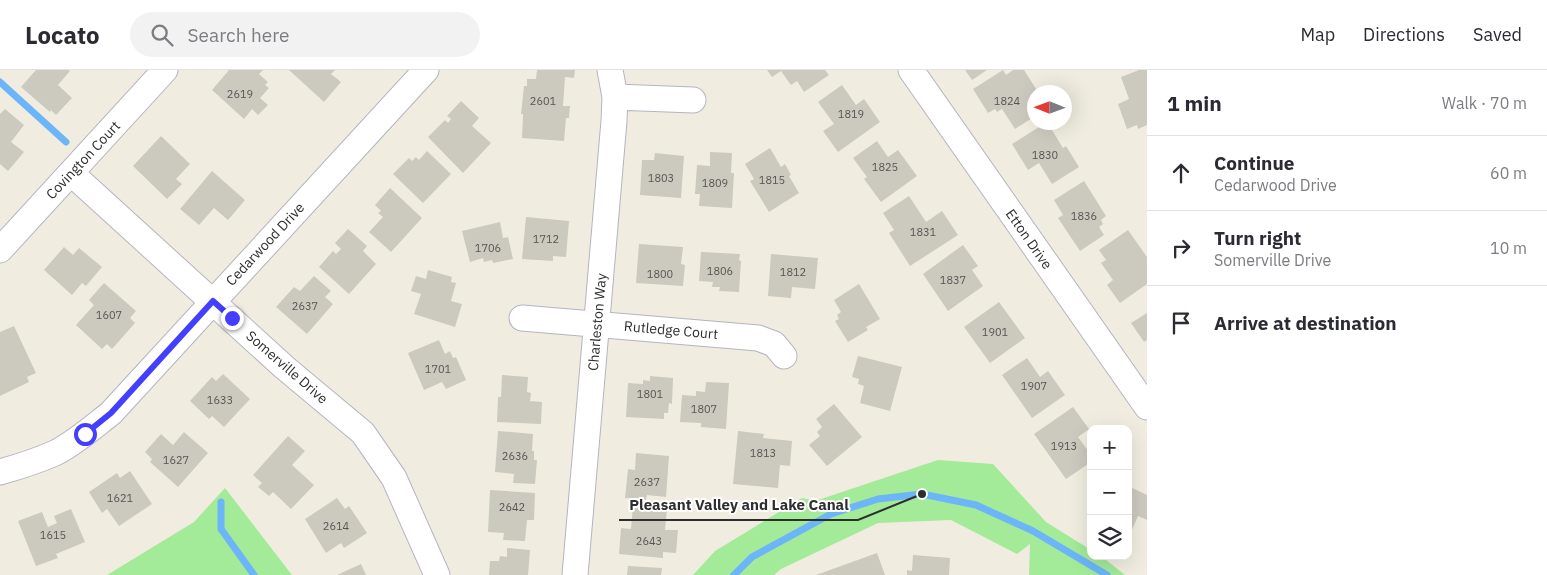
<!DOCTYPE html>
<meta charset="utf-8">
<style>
body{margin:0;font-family:"IBM Plex Sans",sans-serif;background:#f2f2f3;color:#2b2b33}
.controls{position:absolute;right:15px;bottom:15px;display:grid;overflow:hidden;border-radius:10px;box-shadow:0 5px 20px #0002}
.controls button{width:45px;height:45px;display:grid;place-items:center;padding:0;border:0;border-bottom:1px solid #e1e1e2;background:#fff;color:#2b2b33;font:25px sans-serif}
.compass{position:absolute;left:1027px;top:15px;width:45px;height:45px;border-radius:50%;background:#fff;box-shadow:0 5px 20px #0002;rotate:271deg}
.stop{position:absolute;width:15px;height:15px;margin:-11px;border:4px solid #443eff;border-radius:50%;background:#fff}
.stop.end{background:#443eff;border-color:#fff;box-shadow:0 1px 5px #0008}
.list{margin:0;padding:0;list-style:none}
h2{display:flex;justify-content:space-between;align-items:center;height:65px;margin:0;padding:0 20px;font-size:21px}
h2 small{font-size:16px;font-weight:400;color:#7c7c81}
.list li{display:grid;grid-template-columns:32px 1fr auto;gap:15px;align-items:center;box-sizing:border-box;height:75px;padding:0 20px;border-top:1px solid #e1e1e2}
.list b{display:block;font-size:19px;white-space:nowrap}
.list p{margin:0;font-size:16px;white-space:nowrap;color:#7c7c81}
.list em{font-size:16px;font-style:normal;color:#7c7c81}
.icon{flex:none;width:28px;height:28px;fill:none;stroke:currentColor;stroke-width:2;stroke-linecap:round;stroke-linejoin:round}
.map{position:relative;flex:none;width:1147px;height:505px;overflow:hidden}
header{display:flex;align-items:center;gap:30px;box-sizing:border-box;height:70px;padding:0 25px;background:#fff;border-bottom:1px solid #e1e1e2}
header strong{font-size:24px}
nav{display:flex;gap:28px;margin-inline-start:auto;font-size:18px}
.search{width:350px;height:45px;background:#f2f2f3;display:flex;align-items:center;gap:12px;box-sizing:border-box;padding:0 18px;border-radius:28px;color:#7c7c81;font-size:19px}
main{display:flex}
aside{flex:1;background:#fff}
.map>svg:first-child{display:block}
.green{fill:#a3ea99}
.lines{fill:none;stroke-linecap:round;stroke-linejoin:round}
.stream{stroke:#6cb5f9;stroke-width:7}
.building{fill:#ccc9bf}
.minor-casing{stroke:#b4b4c2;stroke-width:27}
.minor{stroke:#fff;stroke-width:25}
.route{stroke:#443eff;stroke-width:6}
.labels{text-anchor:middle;stroke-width:4;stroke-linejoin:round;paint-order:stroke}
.number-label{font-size:11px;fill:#565552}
.street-label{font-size:14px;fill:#2e2e2e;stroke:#fff}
.leader{fill:none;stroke:#2e2e2e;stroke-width:2}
.callout-dot{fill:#2e2e2e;stroke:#fff;stroke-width:2}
.callout-label{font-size:15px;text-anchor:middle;font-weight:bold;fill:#2e2e2e;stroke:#fff;stroke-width:4;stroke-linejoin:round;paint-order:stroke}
</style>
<header>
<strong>Locato</strong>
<div class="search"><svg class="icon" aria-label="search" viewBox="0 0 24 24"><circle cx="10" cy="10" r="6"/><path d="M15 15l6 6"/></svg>Search here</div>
<nav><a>Map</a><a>Directions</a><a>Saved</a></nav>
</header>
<main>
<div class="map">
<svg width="1147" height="505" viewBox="0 0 1147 505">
<rect width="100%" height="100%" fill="#f0ede0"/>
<path class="green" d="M 938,390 L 993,394 L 1046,452 L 1091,480 L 1091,486 L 1101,486 L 1125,505 L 1029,505 L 1030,474 L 1017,484 L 951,450 L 878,453 L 781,499 L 774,505 L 693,505 L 715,481 L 802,428 L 815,431 Z
M 225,418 L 292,505 L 107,505 L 194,452 Z"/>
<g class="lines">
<path class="stream" d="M 0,12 L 66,72
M 221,432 L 221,459 L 254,505
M 734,505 L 752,487 L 831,444 L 878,429 L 922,424 L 976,435 L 1033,461 L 1107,505"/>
</g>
<path class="building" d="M 36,0 L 68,0 L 70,1 L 58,15 L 72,28 L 56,45 L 51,40 L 50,42 L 21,17 Z
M 229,0 L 263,0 L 259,4 L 268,12 L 265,15 L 269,18 L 260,28 L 268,35 L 258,45 L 252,39 L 244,49 L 212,20 Z
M 289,0 L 335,0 L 331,4 L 341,12 L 324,32 Z
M 537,0 L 575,0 L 574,8 L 565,7 L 563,36 L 570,36 L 569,48 L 566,48 L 564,71 L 522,68 L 523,44 L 521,44 L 524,16 L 527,16 L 527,9 L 536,9 Z
M 767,0 L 825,0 L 829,5 L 804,22 L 797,11 L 791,15 L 781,1 L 772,7 Z
M 965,0 L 987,0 L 972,10 Z
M 1003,0 L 1006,5 L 1013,0 L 1024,0 L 1038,22 L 1034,22 L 1034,47 L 1015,59 L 1002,39 L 997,42 L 995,39 L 988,43 L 973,19 Z
M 1139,0 L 1147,0 L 1147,55 L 1138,59 L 1137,55 L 1127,59 L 1118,34 L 1129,29 L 1121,7 Z
M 842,15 L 856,35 L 864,29 L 880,52 L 838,82 L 823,61 L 834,54 L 818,32 Z
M 461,31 L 479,48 L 472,56 L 491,73 L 463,103 L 428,67 L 445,50 L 448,53 L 451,49 L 447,46 Z
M 5,39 L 24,55 L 11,72 L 24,82 L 8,101 L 0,94 L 0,44 Z
M 1047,52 L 1063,78 L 1066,76 L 1079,97 L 1052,114 L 1039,93 L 1028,100 L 1012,74 Z
M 161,66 L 190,94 L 176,109 L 182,114 L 167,129 L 133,96 Z
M 877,71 L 888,87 L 898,80 L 917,106 L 881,132 L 864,109 L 867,107 L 853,88 Z
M 770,78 L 781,97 L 785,94 L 791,105 L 789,106 L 799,123 L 769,142 L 750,111 L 754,109 L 745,94 Z
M 427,81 L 451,104 L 423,133 L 393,104 L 409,88 L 412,91 L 416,87 L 419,90 Z
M 710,82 L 732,83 L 731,103 L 734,103 L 732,138 L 699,136 L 700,124 L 695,124 L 697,95 L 710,96 Z
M 655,83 L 684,86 L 681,128 L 640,125 L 642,90 L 654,90 Z
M 212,101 L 245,130 L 228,150 L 214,138 L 199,155 L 180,139 Z
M 1084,111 L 1106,146 L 1101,150 L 1103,154 L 1099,157 L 1104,165 L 1080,181 L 1058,148 L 1063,145 L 1054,130 Z
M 390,118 L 422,148 L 391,182 L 369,162 L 383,147 L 378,143 L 381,141 L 375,135 Z
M 909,126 L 926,152 L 942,141 L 958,165 L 910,196 L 889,163 L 894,160 L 883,143 Z
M 526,147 L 569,151 L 566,187 L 553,186 L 553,191 L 522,189 Z
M 500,152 L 503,168 L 508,167 L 513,189 L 493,193 L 492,190 L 484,192 L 483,188 L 470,192 L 462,161 Z
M 348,159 L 367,176 L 363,181 L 376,194 L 349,224 L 319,197 L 333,181 L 336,184 L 341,179 L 335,173 Z
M 1128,160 L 1147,187 L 1147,214 L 1120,233 L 1107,215 L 1113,210 L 1101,193 L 1106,190 L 1099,180 Z
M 639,174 L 683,177 L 681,194 L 685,195 L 683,216 L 636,213 Z
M 963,175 L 978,196 L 972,200 L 983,216 L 948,241 L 923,204 Z
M 64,177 L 73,185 L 79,178 L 102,197 L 86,216 L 82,213 L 72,225 L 44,200 Z
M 701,182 L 740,184 L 739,190 L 741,191 L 739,222 L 719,221 L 720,217 L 712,217 L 713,212 L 699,211 Z
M 771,184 L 818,188 L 815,219 L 792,217 L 791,228 L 768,226 Z
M 428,200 L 452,207 L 451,212 L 456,213 L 451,231 L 462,234 L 455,257 L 414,244 L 421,224 L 411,221 L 416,206 L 426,209 Z
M 314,206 L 331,221 L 325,227 L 333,234 L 307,264 L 276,237 L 294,217 L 300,221 Z
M 104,213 L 136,241 L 130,248 L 135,253 L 112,279 L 107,274 L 102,279 L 76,255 L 94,235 L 89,230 Z
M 859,214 L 880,249 L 866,257 L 868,260 L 848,272 L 835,251 L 839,249 L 837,245 L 841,242 L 834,230 Z
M 999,232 L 1025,268 L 990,293 L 964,257 Z
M 1147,243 L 1147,270 L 1144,272 L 1131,253 Z
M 14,256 L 36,303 L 27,307 L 29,312 L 0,326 L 0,262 Z
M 439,270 L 445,284 L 450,281 L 453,288 L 456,287 L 466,310 L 446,319 L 442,312 L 424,320 L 408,283 Z
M 858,286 L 902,297 L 890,341 L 860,333 L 864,316 L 858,314 L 859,309 L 852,307 Z
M 1027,288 L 1040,307 L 1048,301 L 1065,325 L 1032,348 L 1002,305 Z
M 223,304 L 250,329 L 224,357 L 212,346 L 209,349 L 190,331 L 212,307 L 216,311 Z
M 502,305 L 528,307 L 527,322 L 531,323 L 530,331 L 542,332 L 541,354 L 497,352 L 498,327 L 501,327 Z
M 650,306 L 673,308 L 672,334 L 669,333 L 668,343 L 664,343 L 664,349 L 626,347 L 628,313 L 643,314 L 643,310 L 650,311 Z
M 706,312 L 729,313 L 726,359 L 701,357 L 701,353 L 680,352 L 682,325 L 696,326 L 696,321 L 705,322 Z
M 834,334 L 862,367 L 827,396 L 809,375 L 820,366 L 817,362 L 822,357 L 816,349 Z
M 1073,337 L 1089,359 L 1078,367 L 1091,385 L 1091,392 L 1066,409 L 1034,364 Z
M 498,361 L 533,364 L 532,381 L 534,381 L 534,390 L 537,390 L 535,414 L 513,413 L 514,404 L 495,402 Z
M 738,361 L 764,364 L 763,368 L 792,371 L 790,396 L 780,395 L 778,418 L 733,414 Z
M 184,362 L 208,383 L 178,417 L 150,392 L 152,389 L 145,382 L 161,364 L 173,375 Z
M 288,366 L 305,381 L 292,395 L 314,415 L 291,439 L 273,422 L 269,426 L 258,417 L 262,413 L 253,405 Z
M 636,383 L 669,386 L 666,427 L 647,425 L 646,430 L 625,428 L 628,399 L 635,400 Z
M 130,401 L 152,434 L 119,456 L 107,439 L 102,443 L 89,422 L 117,403 L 120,408 Z
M 1128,416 L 1147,425 L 1147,450 L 1138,446 L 1131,462 L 1128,461 Z
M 490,420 L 535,423 L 534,450 L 527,450 L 525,471 L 503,470 L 504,463 L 488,462 Z
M 337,428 L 345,439 L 349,436 L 367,463 L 344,478 L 341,473 L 326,483 L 305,449 Z
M 633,436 L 667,439 L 665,460 L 678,460 L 676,483 L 663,482 L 663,488 L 619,484 L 621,458 L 631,459 Z
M 71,439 L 85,472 L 56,484 L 58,488 L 36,496 L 18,451 L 42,442 L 48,457 L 57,453 L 54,446 Z
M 507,478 L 530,480 L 528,505 L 489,505 L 490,491 L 499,491 L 500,486 L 507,487 Z
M 877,483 L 885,505 L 816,505 Z
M 913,485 L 950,488 L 949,505 L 907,505 L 907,500 L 912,501 Z
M 361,494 L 366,505 L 337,505 Z
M 628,496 L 662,498 L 661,505 L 627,505 Z"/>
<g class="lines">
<g class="minor-casing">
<path id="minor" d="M 911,0 L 1147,337
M 615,27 L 693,30
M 71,103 L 284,297 L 363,363 L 394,408 L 437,505
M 0,180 L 165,0
M 522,248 L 758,268 L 774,274 L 784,286
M 0,402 C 18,397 37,391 55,383 C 75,373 93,357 111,343 L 426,0
M 575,505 L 614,51 L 615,27 L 610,0"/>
</g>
<use href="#minor" class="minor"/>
</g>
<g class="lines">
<path class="route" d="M 85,364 L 111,343 L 213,231 L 232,248"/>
</g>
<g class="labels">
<g class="number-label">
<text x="240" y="28">2619</text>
<text x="543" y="35">2601</text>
<text x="1007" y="35">1824</text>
<text x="851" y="48">1819</text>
<text x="1045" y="89">1830</text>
<text x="885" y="101">1825</text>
<text x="661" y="112">1803</text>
<text x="772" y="114">1815</text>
<text x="715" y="117">1809</text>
<text x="1084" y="150">1836</text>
<text x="923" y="166">1831</text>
<text x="546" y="173">1712</text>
<text x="488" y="182">1706</text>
<text x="720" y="205">1806</text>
<text x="793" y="206">1812</text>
<text x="660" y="208">1800</text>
<text x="953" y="214">1837</text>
<text x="305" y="240">2637</text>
<text x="109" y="249">1607</text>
<text x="995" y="266">1901</text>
<text x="438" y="303">1701</text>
<text x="1034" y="320">1907</text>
<text x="650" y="328">1801</text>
<text x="220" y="334">1633</text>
<text x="704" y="343">1807</text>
<text x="1064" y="380">1913</text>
<text x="763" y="387">1813</text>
<text x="515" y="390">2636</text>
<text x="176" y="394">1627</text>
<text x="647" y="416">2637</text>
<text x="120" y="432">1621</text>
<text x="512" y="441">2642</text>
<text x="336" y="460">2614</text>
<text x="53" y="469">1615</text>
<text x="649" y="475">2643</text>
</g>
<g class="street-label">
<text transform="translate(83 90) rotate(-47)" y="5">Covington Court</text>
<text transform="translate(1029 169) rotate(55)" y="5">Etton Drive</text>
<text transform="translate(265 174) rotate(-47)" y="5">Cedarwood Drive</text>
<text transform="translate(597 252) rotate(-85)" y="5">Charleston Way</text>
<text transform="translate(671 260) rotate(5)" y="5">Rutledge Court</text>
<text transform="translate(287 297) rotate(41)" y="5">Somerville Drive</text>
</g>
</g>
<path class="leader" d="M922 424L858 450H619"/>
<circle class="callout-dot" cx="922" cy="424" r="5"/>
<g class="callout-label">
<text x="739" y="440">Pleasant Valley and Lake Canal</text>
</g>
</svg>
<div class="controls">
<button>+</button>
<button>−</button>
<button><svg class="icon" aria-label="layers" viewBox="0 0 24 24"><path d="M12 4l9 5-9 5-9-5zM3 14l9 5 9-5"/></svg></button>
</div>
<svg class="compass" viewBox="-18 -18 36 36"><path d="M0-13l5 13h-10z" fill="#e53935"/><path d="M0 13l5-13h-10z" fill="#7c7c81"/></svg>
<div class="stop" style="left:85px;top:364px"></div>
<div class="stop end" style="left:232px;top:248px"></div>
</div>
<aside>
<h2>1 min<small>Walk · 70 m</small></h2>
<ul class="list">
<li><svg class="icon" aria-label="ahead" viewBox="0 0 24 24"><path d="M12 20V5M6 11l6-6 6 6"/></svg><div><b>Continue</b><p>Cedarwood Drive</p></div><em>60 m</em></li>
<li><svg class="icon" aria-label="right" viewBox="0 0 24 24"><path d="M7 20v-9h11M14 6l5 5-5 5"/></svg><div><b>Turn right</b><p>Somerville Drive</p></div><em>10 m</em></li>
<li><svg class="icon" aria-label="arrive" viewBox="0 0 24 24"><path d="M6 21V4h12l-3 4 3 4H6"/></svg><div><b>Arrive at destination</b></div></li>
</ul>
</aside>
</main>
